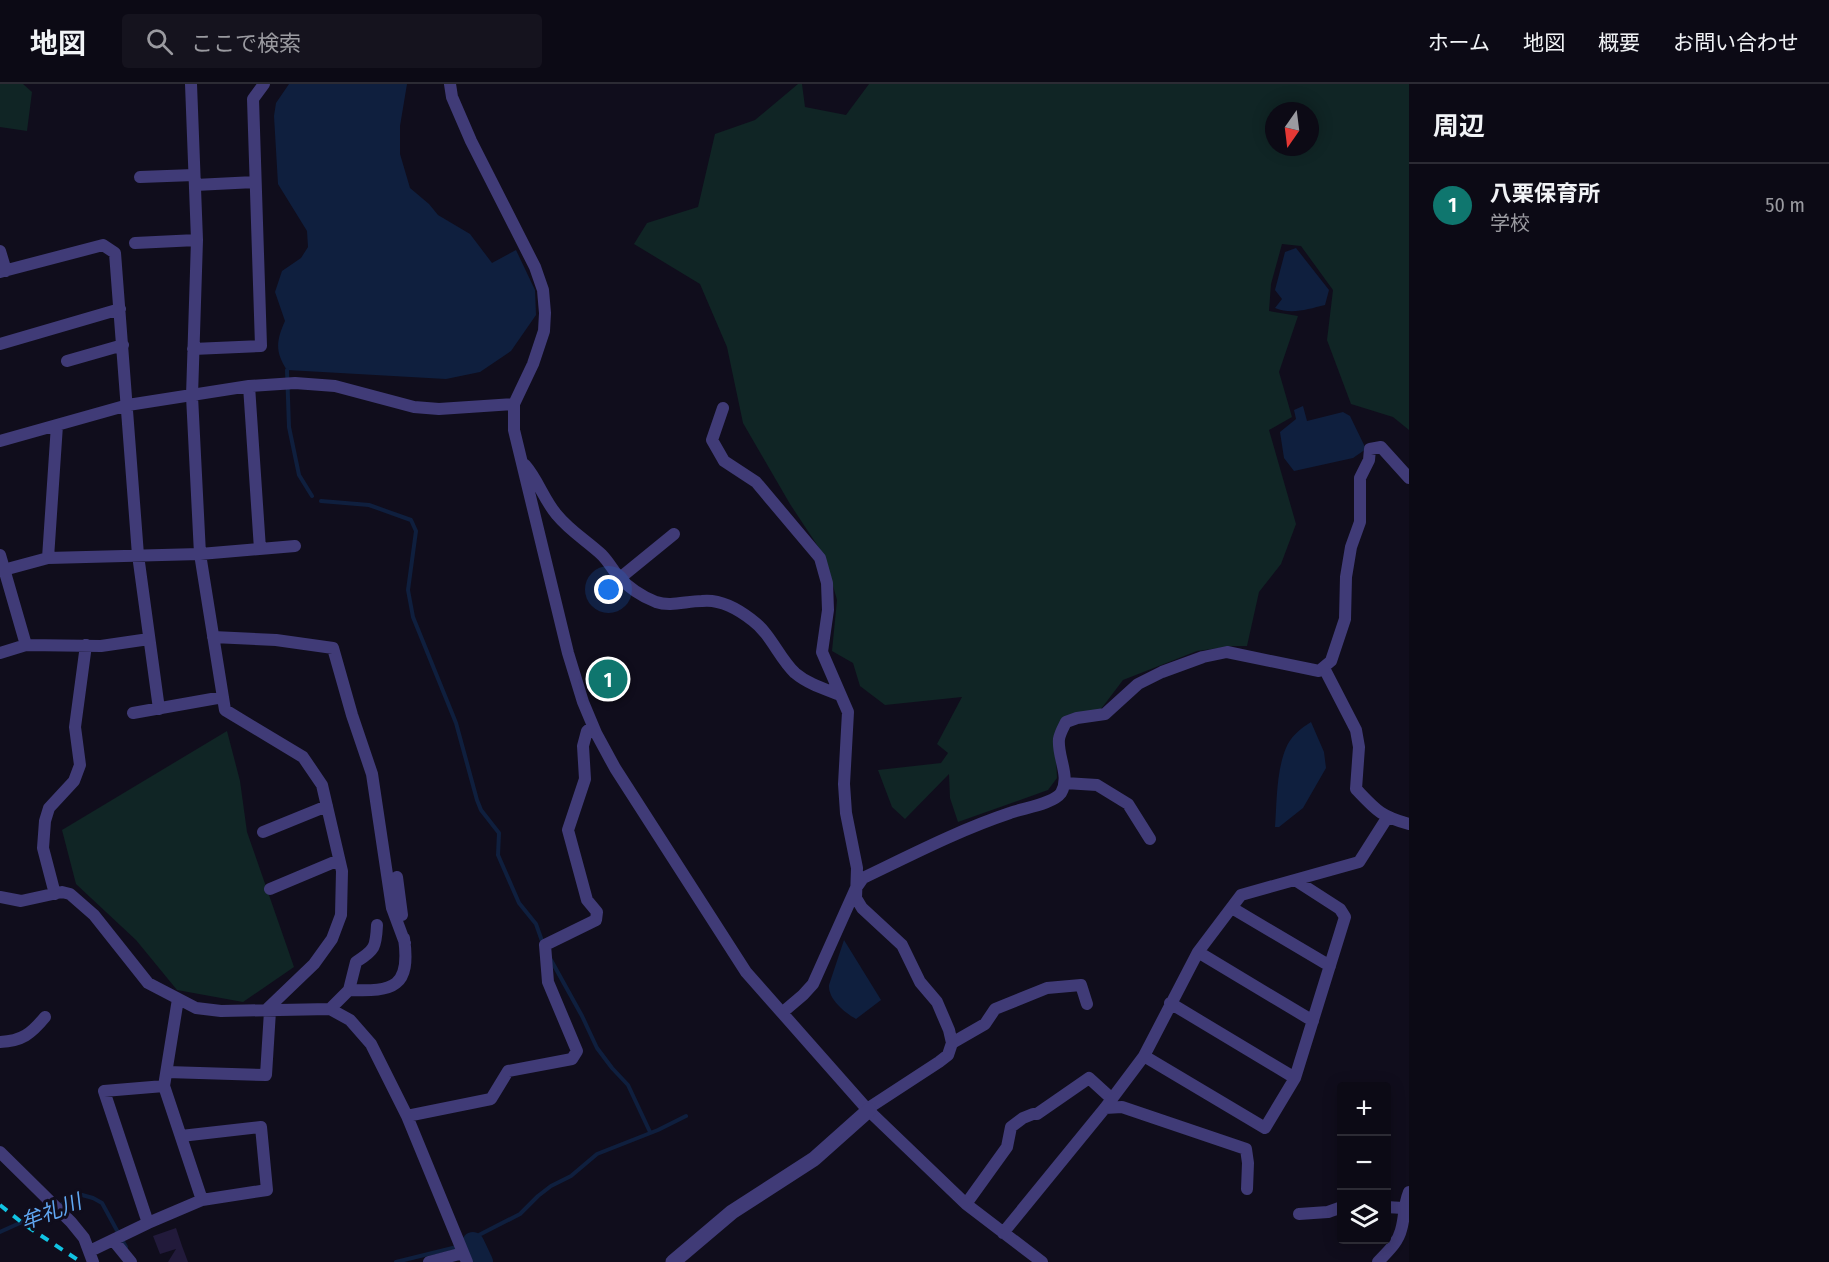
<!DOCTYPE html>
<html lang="ja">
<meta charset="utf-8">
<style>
body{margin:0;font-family:"Fira Sans Condensed","Noto Sans JP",sans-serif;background:#15131e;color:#f1f3f6}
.controls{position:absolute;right:18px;bottom:18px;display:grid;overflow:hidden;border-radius:6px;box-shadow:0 3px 15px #0003}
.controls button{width:54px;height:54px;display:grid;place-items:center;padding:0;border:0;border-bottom:2px solid #2c2b34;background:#0c0a15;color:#f1f3f6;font:30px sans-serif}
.compass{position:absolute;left:1265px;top:18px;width:54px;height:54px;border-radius:50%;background:#0c0a15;box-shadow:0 3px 15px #0003;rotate:194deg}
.you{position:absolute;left:609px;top:506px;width:21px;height:21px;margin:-15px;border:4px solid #fff;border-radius:50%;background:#1a73e8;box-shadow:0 0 0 9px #1a73e833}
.badge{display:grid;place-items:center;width:39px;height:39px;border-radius:50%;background:#0f766e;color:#fff;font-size:20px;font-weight:700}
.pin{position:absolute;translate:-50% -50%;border:3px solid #fff;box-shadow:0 2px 6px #0006}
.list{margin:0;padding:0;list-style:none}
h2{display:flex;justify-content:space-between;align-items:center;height:78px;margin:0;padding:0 24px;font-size:26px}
h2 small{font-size:20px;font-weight:400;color:#9a9aa0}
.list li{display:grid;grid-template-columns:39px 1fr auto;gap:18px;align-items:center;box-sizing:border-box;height:84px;padding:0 24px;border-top:2px solid #2c2b34}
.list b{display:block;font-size:22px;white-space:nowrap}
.list p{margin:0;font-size:20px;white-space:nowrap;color:#9a9aa0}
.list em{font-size:20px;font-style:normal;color:#9a9aa0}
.icon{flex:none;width:33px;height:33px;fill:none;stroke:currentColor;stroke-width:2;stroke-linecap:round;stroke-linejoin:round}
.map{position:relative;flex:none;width:1409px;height:1178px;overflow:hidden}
header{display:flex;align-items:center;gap:36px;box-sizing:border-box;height:84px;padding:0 30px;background:#0c0a15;border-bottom:2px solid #2c2b34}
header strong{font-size:28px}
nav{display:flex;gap:33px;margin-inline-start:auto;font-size:21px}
.search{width:420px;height:54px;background:#15131e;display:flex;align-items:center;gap:15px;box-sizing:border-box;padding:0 21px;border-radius:6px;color:#9a9aa0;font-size:22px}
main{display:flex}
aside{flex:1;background:#0c0a15}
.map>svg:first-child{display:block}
.green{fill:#102525;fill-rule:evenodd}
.water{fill:#0f1f3e}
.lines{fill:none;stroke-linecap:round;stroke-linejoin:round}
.stream{stroke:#0f1f3e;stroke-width:4}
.river{stroke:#0f1f3e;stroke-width:22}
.building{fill:#221a3b}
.minor{stroke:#403b77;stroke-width:12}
.tertiary{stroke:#403b77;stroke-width:15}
.rail{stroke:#11c3e2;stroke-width:4;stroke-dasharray:9 8;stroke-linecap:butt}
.labels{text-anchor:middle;stroke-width:6;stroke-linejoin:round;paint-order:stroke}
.water-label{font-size:21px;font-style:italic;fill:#61a8f3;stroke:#100d1c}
</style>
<header>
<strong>地図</strong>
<div class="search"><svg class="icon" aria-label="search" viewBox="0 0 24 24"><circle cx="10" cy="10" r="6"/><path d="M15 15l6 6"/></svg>ここで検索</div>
<nav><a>ホーム</a><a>地図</a><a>概要</a><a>お問い合わせ</a></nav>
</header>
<main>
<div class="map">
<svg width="1409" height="1178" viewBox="0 0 1409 1178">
<rect width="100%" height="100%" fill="#100d1c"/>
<path class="green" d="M 0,0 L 23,0 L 32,8 L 27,47 L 0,43 Z
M 798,0 L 802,0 L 805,23 L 846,31 L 869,0 L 1409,0 L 1409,346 L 1393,333 L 1351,320 L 1327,256 L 1333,206 L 1301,162 L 1282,160 L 1271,200 L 1269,227 L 1298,232 L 1279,288 L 1292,333 L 1269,346 L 1296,440 L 1281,480 L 1259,508 L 1247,562 L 1234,562 L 1197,567 L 1123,596 L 1101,625 L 1055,651 L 1057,694 L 1048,706 L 958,738 L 950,714 L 949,690 L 905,735 L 892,723 L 878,686 L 941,679 L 948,669 L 937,660 L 962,613 L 885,621 L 860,602 L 853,579 L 832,567 L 837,516 L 825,473 L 790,420 L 743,339 L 727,263 L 700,200 L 634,160 L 647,139 L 698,123 L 715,50 L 755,36 ZM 1274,27 L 1310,27 L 1310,63 L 1274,63 Z
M 227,647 L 240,697 L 247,748 L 294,883 L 243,918 L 177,906 L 136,856 L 76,800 L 62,746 Z"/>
<path class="water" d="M 289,0 L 407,0 L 400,42 L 400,70 L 410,104 L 429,120 L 438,131 L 470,150 L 492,179 L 516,166 L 535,206 L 536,231 L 511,267 L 480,288 L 446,295 L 287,286 C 275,268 276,257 285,237 L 275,208 L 282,187 L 301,174 L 308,163 L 307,147 L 278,100 L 274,32 L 276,19 Z
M 1296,164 L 1329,206 L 1325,221 C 1308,225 1292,231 1275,224 L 1282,215 L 1275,206 L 1285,168 Z
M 1303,322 L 1307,337 L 1343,328 L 1350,332 L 1366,365 L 1353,374 L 1294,387 L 1284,374 L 1280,348 L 1296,335 L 1294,326 Z
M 1311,638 L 1324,668 L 1326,684 L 1303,724 L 1279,743 L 1275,743 C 1277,718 1276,688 1286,664 C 1290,653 1301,644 1311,638 Z
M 844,856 L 881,916 L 856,935 C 844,928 828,915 829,901 Z"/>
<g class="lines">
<path class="stream" d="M 287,286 L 289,343 L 299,391 L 312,412
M 321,417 L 369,421 L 411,436 L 416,447 L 408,506 L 413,533 L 456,639 L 477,716 L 481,726 L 499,749 L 498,771 L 519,819 L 536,840 L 542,857
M 551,876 L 582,932 L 597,964 L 612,984 L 628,1001 L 650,1048
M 0,1148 L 82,1111 L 93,1114 L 102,1119 L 126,1163
M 396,1178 L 473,1159 L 475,1153 L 520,1130 L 538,1112 L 551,1102 L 571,1092 L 597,1070 L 658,1046 L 686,1032"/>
<path class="river" d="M 473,1159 L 482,1178"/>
</g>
<path class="building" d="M 176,1144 L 182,1162 L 188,1178 L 168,1178 L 176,1165 L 160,1170 L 153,1152 Z"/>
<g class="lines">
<path class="minor" d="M 191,0 L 197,156 L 192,312 L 200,470 L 225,626 L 303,673 L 322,701 L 342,787 L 341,831 L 332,855 L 314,880 L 265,927
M 450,0 L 452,13 L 471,57 L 535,183 L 543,206 L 545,229 L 544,247 L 533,280 L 514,320 L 514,346 L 568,569 L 583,618 L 596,649 L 615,684 L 746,888 L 867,1025 L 966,1120 L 1042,1178
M 140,93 L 194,91
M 195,101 L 255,98
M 135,159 L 197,156
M 0,167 L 6,187
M 0,188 L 103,161 L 115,169 L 138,471 L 159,625
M 0,260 L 120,225
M 193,265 L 261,262 L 253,15 L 264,0
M 67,277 L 123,261
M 249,302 L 260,465
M 723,324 L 712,356 L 724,377 L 756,398 L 820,474 L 827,499 L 828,526 L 822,568 L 848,628 L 844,700 L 846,729 L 857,784 L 856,814 L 862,824 L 902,861 L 920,898 L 937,918 L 949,946 L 952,959 L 948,971 L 939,978 L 867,1025
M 0,357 L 128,321 L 249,302 L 295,299 L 335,302 L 414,323 L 439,325 L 514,320
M 525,381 C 538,396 544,416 557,431 C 570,447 587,457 602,471 C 608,477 613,486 618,492 C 628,503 643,513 656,518 C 671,523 686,517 702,517 C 719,515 738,525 752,536 C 771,550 779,574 795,589 C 808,600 825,605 840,611
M 0,471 L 26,561
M 48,474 L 57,341
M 0,487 L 48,474 L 200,470 L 295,462
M 620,494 L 674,450
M 213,553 L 276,556 L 333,564 L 352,631 L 372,690 L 392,824 L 405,859
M 0,569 L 26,561 L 101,562 L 149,555
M 1324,584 L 1356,646 L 1359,663 L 1356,705 C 1376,726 1380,732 1409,740
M 133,629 L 223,613
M 1065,699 L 1097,701 L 1128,720 L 1150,755
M 263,748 L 327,722
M 397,793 L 402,831
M 270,805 L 339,776
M 55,810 L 43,764 L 45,737 L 49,724 L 74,697 L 80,681 L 75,643 L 86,561
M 0,813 L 21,817 L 62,808 L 70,810 L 94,831 L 148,899 L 196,924 L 221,927 L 330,925 L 350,936 L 371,960 L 407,1032 L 467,1178
M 1232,824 L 1330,882
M 1198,868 L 1313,937
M 349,906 C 394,908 411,903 404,854
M 178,915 L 164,1002 L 202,1116
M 1170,919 L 1295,994
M 330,925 L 349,906 L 356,878 C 375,866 376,863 377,841
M 783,928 L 803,911 L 813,900 L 856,804 L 863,794 C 911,771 959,746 1010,729 C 1023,724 1053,720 1061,709 C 1071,692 1057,673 1059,655 C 1060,649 1063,644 1066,638 L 1077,634 L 1105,630 L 1138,600 L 1162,588 L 1203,573 L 1227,568 L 1319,587 L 1331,577 L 1345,535 L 1346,493 L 1351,463 L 1360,438 L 1360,394 L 1369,376 L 1370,365 L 1381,363 L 1409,394
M 0,958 C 22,957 31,950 45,933
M 952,959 L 985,940 L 995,925 L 1047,904 L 1081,901 L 1087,920
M 1144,972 L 1265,1044 L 1295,994 L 1345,833 L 1340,825 L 1295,796
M 167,988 L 266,991 L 270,927
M 1105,1024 L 1122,1023 L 1246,1065 L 1248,1079 L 1247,1105
M 407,1032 L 491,1015 L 508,987 L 572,975 L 577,967 L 548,898 L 545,861 L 596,836 L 597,828 L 587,816 L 568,746 L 585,695 L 583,662 L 587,647 L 593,642
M 0,1068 L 71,1138 L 84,1154 L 93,1178
M 966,1120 L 1007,1063 L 1011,1043 L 1023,1034 L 1033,1030 L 1037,1030 L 1089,994 L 1112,1015
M 1386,1123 L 1403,1124
M 1299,1130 L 1328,1128 L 1342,1123
M 148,1139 L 104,1007 L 164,1002
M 1003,1149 L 1105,1024 L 1144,972 L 1198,868 L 1241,811 L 1359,778 L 1387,734
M 113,1156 L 131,1178
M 90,1167 L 148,1139 L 202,1116 L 267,1106 L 261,1043 L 181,1052
M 429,1178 L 463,1169
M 1378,1178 C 1386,1169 1398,1159 1401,1146 C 1405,1133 1403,1123 1409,1108"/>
<path class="tertiary" d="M 673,1178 L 732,1128 L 814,1075 L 869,1026"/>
<path class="rail" d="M 0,1121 L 25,1141 L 81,1178"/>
</g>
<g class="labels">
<g class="water-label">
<text transform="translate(51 1128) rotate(-21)" y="7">牟礼川</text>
</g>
</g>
</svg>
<div class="controls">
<button>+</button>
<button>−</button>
<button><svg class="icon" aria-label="layers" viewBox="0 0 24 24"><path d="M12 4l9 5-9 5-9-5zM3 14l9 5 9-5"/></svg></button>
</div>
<svg class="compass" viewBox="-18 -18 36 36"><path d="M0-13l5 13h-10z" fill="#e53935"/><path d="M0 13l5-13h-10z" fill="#9a9aa0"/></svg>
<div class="you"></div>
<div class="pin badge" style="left:608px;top:595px">1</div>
</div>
<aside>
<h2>周辺<small></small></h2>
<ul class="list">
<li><span class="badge">1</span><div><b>八栗保育所</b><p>学校</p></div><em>50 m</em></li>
</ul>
</aside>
</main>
